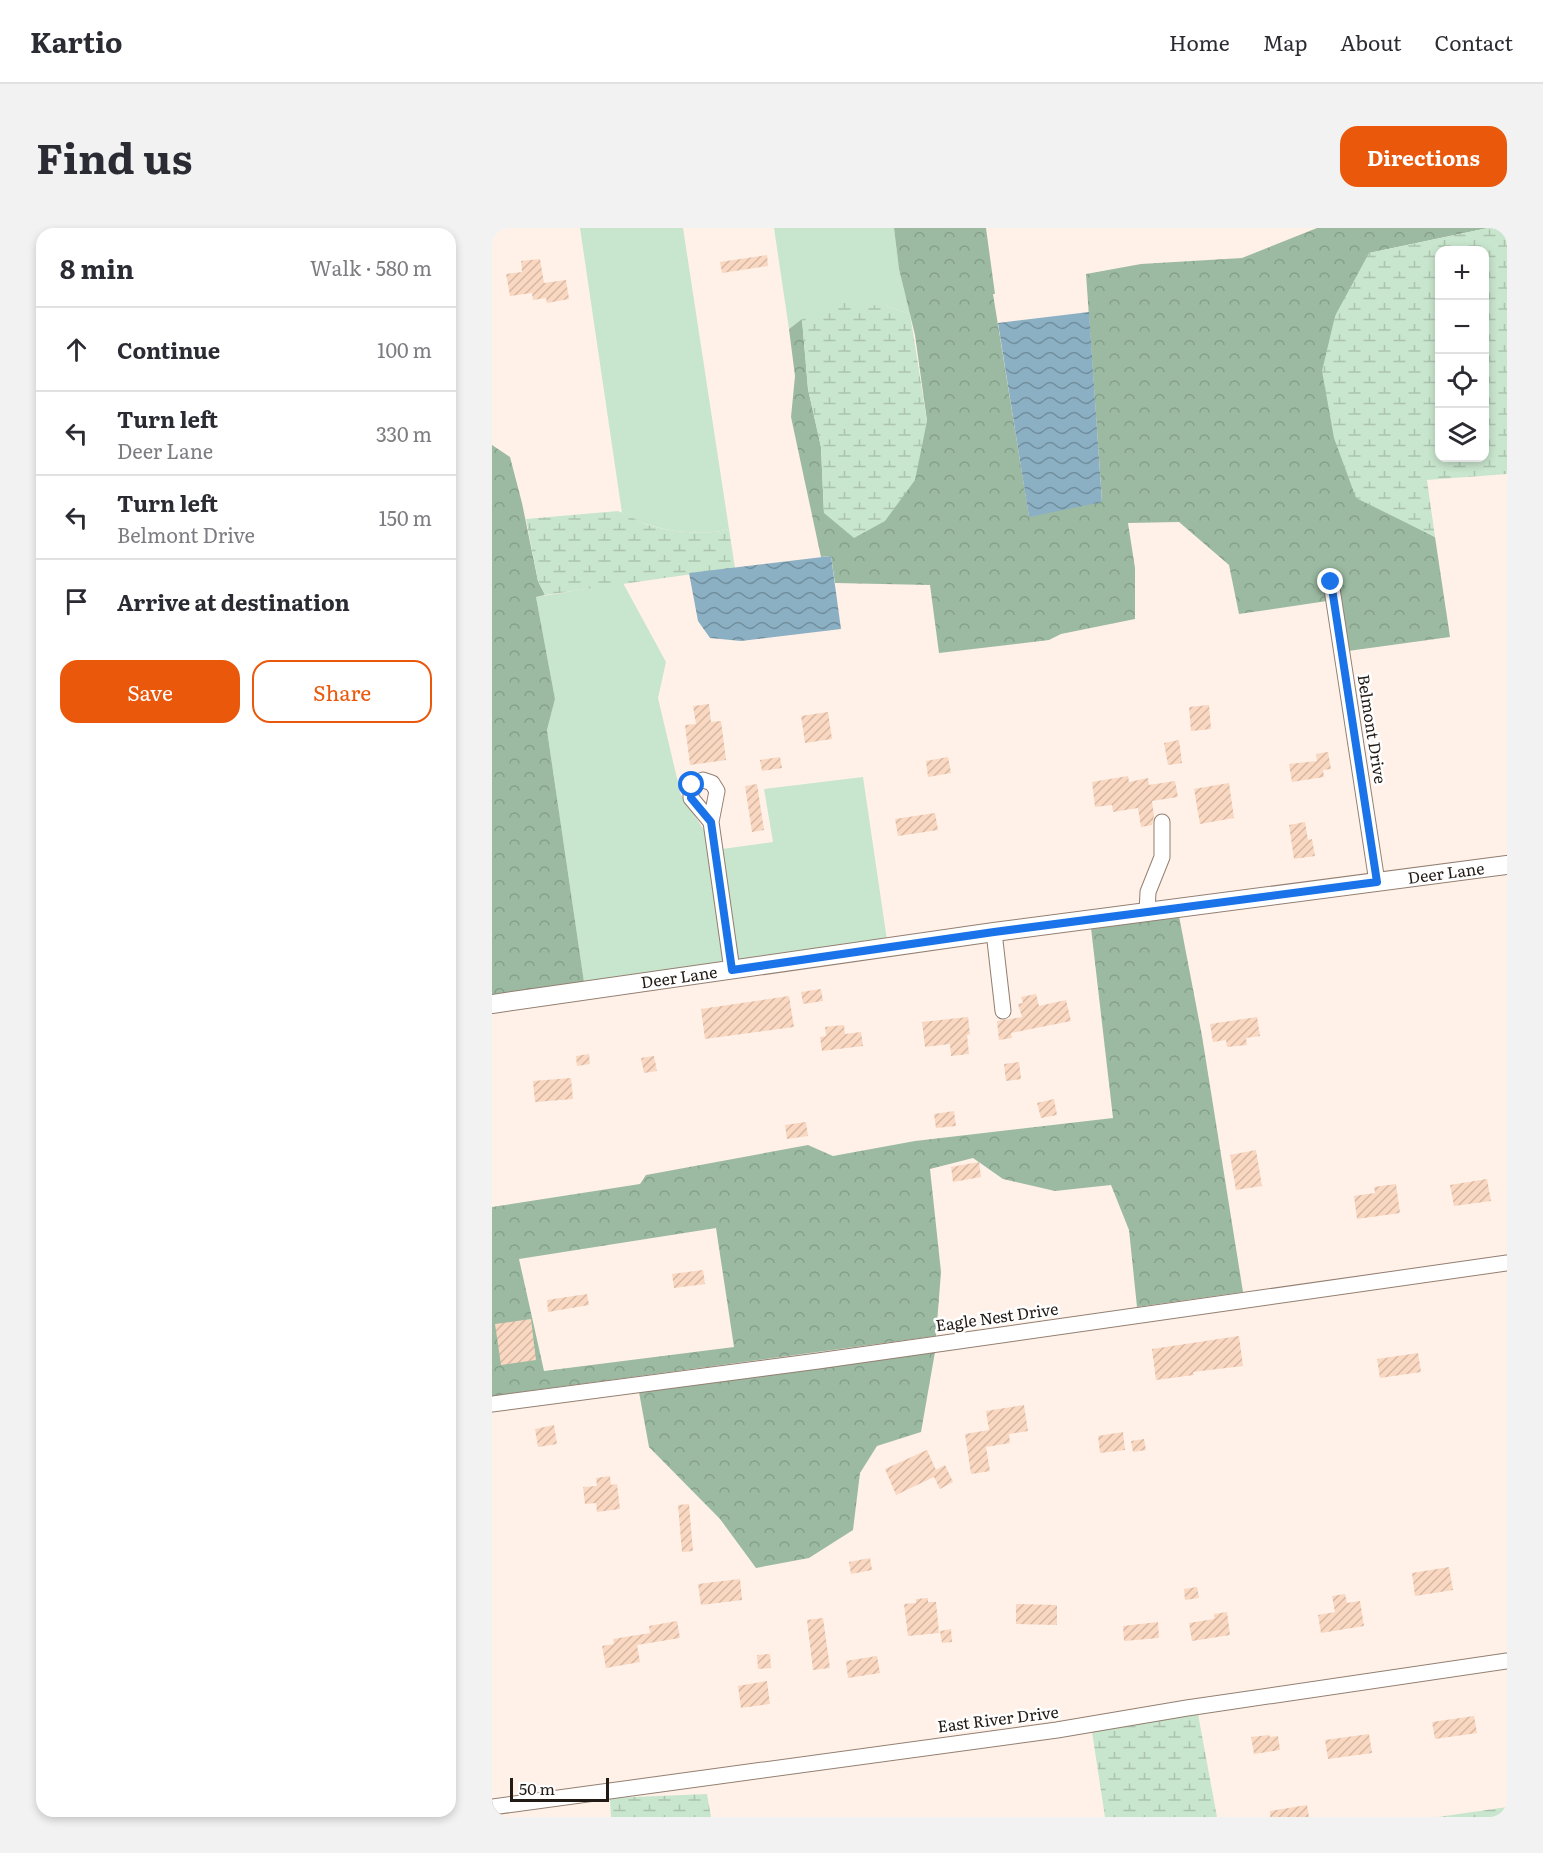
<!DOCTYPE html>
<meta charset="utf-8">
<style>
body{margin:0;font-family:Literata,serif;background:#f2f2f3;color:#2b2b33}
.controls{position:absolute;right:18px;top:18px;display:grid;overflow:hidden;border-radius:12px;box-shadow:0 3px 9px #0003}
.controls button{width:54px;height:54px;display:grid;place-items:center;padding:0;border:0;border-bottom:2px solid #e1e1e2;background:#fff;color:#2b2b33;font:30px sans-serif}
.scale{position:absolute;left:18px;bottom:15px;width:99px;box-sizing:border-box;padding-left:6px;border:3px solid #221a15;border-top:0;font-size:16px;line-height:21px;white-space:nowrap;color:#221a15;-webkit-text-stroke:4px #fff;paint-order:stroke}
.stop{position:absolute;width:18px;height:18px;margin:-14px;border:4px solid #1a73e8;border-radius:50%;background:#fff}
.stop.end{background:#1a73e8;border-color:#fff;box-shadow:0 2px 6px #0008}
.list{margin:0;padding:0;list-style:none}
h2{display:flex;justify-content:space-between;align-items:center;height:78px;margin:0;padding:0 24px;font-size:26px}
h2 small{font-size:20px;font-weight:400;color:#7c7c81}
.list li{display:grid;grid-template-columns:39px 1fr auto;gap:18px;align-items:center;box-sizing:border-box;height:84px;padding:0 24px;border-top:2px solid #e1e1e2}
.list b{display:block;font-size:22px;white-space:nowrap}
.list p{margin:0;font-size:20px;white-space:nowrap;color:#7c7c81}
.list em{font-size:20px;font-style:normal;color:#7c7c81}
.actions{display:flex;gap:12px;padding:18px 24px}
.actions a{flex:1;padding:14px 0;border:2px solid #ea580c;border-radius:18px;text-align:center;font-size:21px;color:#ea580c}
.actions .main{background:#ea580c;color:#fff}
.icon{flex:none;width:33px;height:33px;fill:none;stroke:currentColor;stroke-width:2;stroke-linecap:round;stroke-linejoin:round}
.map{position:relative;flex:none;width:1015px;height:1589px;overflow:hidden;border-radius:18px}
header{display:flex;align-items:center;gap:36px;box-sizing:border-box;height:84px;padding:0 30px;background:#fff;border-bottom:2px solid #e1e1e2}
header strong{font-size:28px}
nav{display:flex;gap:33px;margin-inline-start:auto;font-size:21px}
.intro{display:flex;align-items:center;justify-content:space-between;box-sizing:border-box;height:144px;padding:0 36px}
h1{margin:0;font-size:42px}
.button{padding:15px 27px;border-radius:18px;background:#ea580c;color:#fff;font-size:21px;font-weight:700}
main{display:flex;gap:36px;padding:0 36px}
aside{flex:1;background:#fff;border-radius:18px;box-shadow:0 3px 9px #0003}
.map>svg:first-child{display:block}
.green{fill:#c8e5cd}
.forest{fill:url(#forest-crowns);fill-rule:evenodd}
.wetland{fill:url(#wetland-marsh);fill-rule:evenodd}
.water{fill:url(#water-waves)}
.building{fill:url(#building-hatch)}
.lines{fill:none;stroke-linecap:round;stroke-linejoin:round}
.minor-casing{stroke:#937f71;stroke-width:17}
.tertiary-casing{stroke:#937f71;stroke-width:20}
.minor{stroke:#fff;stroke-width:15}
.tertiary{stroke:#fff;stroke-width:18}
.route{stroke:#1a73e8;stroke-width:8}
.labels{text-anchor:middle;stroke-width:5;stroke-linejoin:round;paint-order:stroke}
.street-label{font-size:16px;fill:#221a15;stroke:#fff}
</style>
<header>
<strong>Kartio</strong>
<nav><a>Home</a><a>Map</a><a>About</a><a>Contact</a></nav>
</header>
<div class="intro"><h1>Find us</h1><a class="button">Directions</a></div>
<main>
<aside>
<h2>8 min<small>Walk · 580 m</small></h2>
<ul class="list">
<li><svg class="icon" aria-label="ahead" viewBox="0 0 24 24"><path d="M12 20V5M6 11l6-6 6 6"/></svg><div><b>Continue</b></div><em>100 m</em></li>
<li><svg class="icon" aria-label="left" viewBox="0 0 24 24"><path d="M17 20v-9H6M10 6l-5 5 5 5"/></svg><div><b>Turn left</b><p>Deer Lane</p></div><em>330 m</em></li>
<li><svg class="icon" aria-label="left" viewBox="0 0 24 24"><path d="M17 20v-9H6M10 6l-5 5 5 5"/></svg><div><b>Turn left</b><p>Belmont Drive</p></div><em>150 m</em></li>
<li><svg class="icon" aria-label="arrive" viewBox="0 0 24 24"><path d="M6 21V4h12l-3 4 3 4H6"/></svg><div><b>Arrive at destination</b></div></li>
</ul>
<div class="actions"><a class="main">Save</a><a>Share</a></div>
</aside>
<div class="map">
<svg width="1015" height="1589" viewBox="0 0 1015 1589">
<defs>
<pattern id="forest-crowns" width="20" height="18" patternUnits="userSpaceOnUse" patternTransform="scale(1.5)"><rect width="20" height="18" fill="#9bbaa1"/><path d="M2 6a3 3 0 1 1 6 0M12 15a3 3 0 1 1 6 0" fill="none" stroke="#859f8a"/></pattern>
<pattern id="wetland-marsh" width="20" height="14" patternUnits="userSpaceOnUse" patternTransform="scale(1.5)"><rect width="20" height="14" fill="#c8e5cd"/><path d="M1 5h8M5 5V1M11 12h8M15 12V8" fill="none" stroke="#acc4af"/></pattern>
<pattern id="water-waves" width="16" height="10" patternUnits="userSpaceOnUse" patternTransform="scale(1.5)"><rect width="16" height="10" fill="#8bb0c3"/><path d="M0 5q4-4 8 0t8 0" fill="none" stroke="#718e9d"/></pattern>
<pattern id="building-hatch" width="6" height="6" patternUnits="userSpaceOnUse" patternTransform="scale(1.5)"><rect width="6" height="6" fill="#f9d7c0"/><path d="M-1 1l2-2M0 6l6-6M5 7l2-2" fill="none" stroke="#d5b8a4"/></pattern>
</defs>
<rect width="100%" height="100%" fill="#fff1e8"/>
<path class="green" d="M 88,0 L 191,0 L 237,301 C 215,308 178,304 157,297 C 148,294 139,289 130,285 Z
M 282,0 L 402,0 L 407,41 L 418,86 L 394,78 L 310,91 L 297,101 Z
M 131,355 L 174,434 L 166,470 L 189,567 L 214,605 L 233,736 L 92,754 L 55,502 L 63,471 L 44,369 Z
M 371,549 L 395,712 L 246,734 L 230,621 L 281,614 L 272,561 Z"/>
<path class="forest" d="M 402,0 L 494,0 L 503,66 L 501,66 L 537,288 L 610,273 L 594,46 L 649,36 L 750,30 L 825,0 L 996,0 L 877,25 L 908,291 L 943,309 L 958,409 L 856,423 L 844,345 L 831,348 L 835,373 L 747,386 L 737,337 L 687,294 L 636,295 L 643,340 L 643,391 L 569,406 L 557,412 L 447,425 L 438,357 L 343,355 L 339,328 L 329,329 L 299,189 L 303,148 L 297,101 L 310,91 L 316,161 L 329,219 L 332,285 L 435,193 L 423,107 L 407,41 Z
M 0,217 L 18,229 L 30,275 L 46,353 L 53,367 L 44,369 L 63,471 L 55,502 L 92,754 L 0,768 Z
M 687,688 L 710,808 L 751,1064 L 645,1079 L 637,1002 L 619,957 L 563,963 L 511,951 L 481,930 L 438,941 L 449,1044 L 444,1108 L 0,1168 L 0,979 L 148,956 L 154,947 L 316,917 L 341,928 L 423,913 L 621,890 L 599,700 ZM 224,1000 L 242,1119 L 52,1143 L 27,1031 Z
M 443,1124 L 429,1204 L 385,1218 L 368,1245 L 361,1302 L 317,1330 L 264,1340 L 228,1291 L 157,1219 L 147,1164 Z"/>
<path class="wetland" d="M 996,0 L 1007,0 L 1015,10 L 1015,246 L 935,252 L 943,309 L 864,270 L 842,210 L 830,143 L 843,88 L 877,25 ZM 948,22 L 993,22 L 993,230 L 948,230 Z
M 351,75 L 394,78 L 418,86 L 435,193 L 423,252 L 393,293 L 362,310 L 332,285 L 329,219 L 316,161 L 310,91 Z
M 126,283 C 136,287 146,293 156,297 C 178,304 215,308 237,301 L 243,340 L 53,367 L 46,353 L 34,291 Z
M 706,1486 L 725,1589 L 613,1589 L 600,1504 Z
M 215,1566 L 219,1589 L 119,1589 L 118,1570 Z
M 1015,1579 L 1015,1589 L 946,1589 Z"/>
<path class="water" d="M 597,84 L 610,274 L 537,289 L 506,95 Z
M 339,328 L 349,401 L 249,413 L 218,410 L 206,393 L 197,345 Z"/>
<path class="building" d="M 275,27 L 276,38 L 230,45 L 228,34 Z
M 48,31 L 52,55 L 74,52 L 77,71 L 55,75 L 54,70 L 41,72 L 40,65 L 18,68 L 14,46 L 30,44 L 29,33 Z
M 217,476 L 219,494 L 229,493 L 234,532 L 198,537 L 193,497 L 204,496 L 201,478 Z
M 717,477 L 719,501 L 699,503 L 697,479 Z
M 336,484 L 340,511 L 313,515 L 309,488 Z
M 687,512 L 690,535 L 676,537 L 672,515 Z
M 836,524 L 839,541 L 831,542 L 832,549 L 800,554 L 797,536 L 825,533 L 824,526 Z
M 288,529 L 290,540 L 270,543 L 268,532 Z
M 456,529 L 459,545 L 436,549 L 434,533 Z
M 636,548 L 637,554 L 656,550 L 657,557 L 683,553 L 686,569 L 660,573 L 662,588 L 660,597 L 649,599 L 646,580 L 621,584 L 620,577 L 603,579 L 600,554 Z
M 737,555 L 742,590 L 708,596 L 702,561 Z
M 265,556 L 272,602 L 260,604 L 253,558 Z
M 443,585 L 446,602 L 406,608 L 403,591 Z
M 813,594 L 816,612 L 820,611 L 823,628 L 802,631 L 797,597 Z
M 329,761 L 331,773 L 311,776 L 309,764 Z
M 544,766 L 547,778 L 574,772 L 579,793 L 519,805 L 520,810 L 507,812 L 505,793 L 530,789 L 526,776 L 531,775 L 529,769 Z
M 297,768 L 302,799 L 213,811 L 209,781 Z
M 476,789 L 478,806 L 475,807 L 477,826 L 459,828 L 458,816 L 433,819 L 430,794 Z
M 765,789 L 768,808 L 754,810 L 755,817 L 735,819 L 734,812 L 721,814 L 718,796 Z
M 352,797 L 353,806 L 369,804 L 371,818 L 330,823 L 328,809 L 334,808 L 333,799 Z
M 97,826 L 98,836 L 85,838 L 84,828 Z
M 162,828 L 165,843 L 152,845 L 149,830 Z
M 527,834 L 529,851 L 514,853 L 512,836 Z
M 79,850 L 81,871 L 43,874 L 41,853 Z
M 562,871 L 565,887 L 549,890 L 545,875 Z
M 462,883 L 464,898 L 444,900 L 442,886 Z
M 314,894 L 316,908 L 295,911 L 293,897 Z
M 764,922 L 770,958 L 744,962 L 738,927 Z
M 487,934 L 489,949 L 461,954 L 459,939 Z
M 995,951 L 999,973 L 962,978 L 958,957 Z
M 904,956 L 908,985 L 865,991 L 862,968 L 883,965 L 882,959 Z
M 211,1042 L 213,1056 L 182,1060 L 180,1046 Z
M 95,1066 L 97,1077 L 56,1084 L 55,1072 Z
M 39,1091 L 44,1132 L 9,1137 L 3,1096 Z
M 747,1108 L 751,1138 L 701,1144 L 702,1147 L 664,1152 L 660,1121 Z
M 926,1125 L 929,1144 L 888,1150 L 885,1131 Z
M 532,1177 L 536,1203 L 517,1206 L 518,1215 L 494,1219 L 498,1243 L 479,1246 L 473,1206 L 497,1202 L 494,1183 Z
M 62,1197 L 65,1216 L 46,1219 L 43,1201 Z
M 631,1204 L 633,1222 L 608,1225 L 606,1208 Z
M 652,1211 L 654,1222 L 641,1224 L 639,1213 Z
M 435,1222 L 444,1242 L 453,1237 L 461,1254 L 448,1261 L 442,1249 L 404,1267 L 393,1241 Z
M 118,1248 L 119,1257 L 125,1256 L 128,1281 L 105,1284 L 104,1275 L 93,1276 L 91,1259 L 105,1258 L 104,1250 Z
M 197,1276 L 201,1323 L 190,1324 L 186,1277 Z
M 378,1330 L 380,1342 L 359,1346 L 357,1334 Z
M 957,1339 L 961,1362 L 923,1368 L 920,1345 Z
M 248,1351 L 250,1372 L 209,1377 L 206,1356 Z
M 705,1359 L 707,1370 L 693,1372 L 692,1361 Z
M 853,1366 L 855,1375 L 868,1373 L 872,1398 L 829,1405 L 826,1387 L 843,1384 L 840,1368 Z
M 436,1370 L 436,1374 L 444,1374 L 447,1405 L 416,1408 L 412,1376 L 424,1375 L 424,1371 Z
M 524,1376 L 565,1377 L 565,1397 L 524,1396 Z
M 735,1384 L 738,1407 L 700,1413 L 697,1395 L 722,1391 L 722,1386 Z
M 331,1390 L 338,1440 L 321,1442 L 315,1392 Z
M 185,1393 L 188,1410 L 145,1417 L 148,1434 L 114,1440 L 110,1418 L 122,1416 L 121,1411 L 158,1405 L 157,1398 Z
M 666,1394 L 667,1410 L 632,1413 L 631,1398 Z
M 459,1401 L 460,1414 L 450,1415 L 448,1403 Z
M 278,1426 L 279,1440 L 266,1441 L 265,1427 Z
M 385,1428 L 388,1445 L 356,1450 L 354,1433 Z
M 275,1453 L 278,1476 L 249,1480 L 246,1458 Z
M 982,1488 L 985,1505 L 943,1511 L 940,1494 Z
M 877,1506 L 880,1525 L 836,1531 L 833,1512 Z
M 777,1507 L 778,1509 L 786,1508 L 788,1522 L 762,1526 L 759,1509 Z
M 815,1577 L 817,1589 L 778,1589 L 778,1583 Z"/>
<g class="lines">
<g class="minor-casing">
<path id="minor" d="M 839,354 L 885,654
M 219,594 L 199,570 L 199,557 L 211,552 L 220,555 L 225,563 L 219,594 L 240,742
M 655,684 L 656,664 L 670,629 L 670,594
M 502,704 L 511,783
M 0,1176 L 326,1133 L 1015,1035
M 0,1579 L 565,1502 L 695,1480 L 1015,1433"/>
</g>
<g class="tertiary-casing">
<g id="tertiary">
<path id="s1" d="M 0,776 L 502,704 L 1015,637"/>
</g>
</g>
<use href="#minor" class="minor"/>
<use href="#tertiary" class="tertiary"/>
</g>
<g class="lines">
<path class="route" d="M 200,557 L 199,570 L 219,594 L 240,742 L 502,704 L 885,654 L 839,354"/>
</g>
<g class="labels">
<g class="street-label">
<text transform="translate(880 501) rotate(81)" y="6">Belmont Drive</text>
<text dy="6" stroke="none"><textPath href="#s1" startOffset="963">Deer Lane</textPath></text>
<text dy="6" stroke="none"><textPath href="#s1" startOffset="189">Deer Lane</textPath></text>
<text transform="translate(505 1089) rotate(-8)" y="6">Eagle Nest Drive</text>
<text transform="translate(506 1491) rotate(-7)" y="6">East River Drive</text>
</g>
</g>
</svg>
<div class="controls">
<button>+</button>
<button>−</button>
<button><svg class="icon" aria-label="locate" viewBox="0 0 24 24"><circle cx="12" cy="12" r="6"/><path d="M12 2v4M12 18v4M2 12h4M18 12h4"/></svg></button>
<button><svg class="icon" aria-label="layers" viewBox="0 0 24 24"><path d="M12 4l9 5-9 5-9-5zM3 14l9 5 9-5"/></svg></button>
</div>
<div class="scale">50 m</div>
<div class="stop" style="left:200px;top:557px"></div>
<div class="stop end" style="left:839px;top:354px"></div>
</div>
</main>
